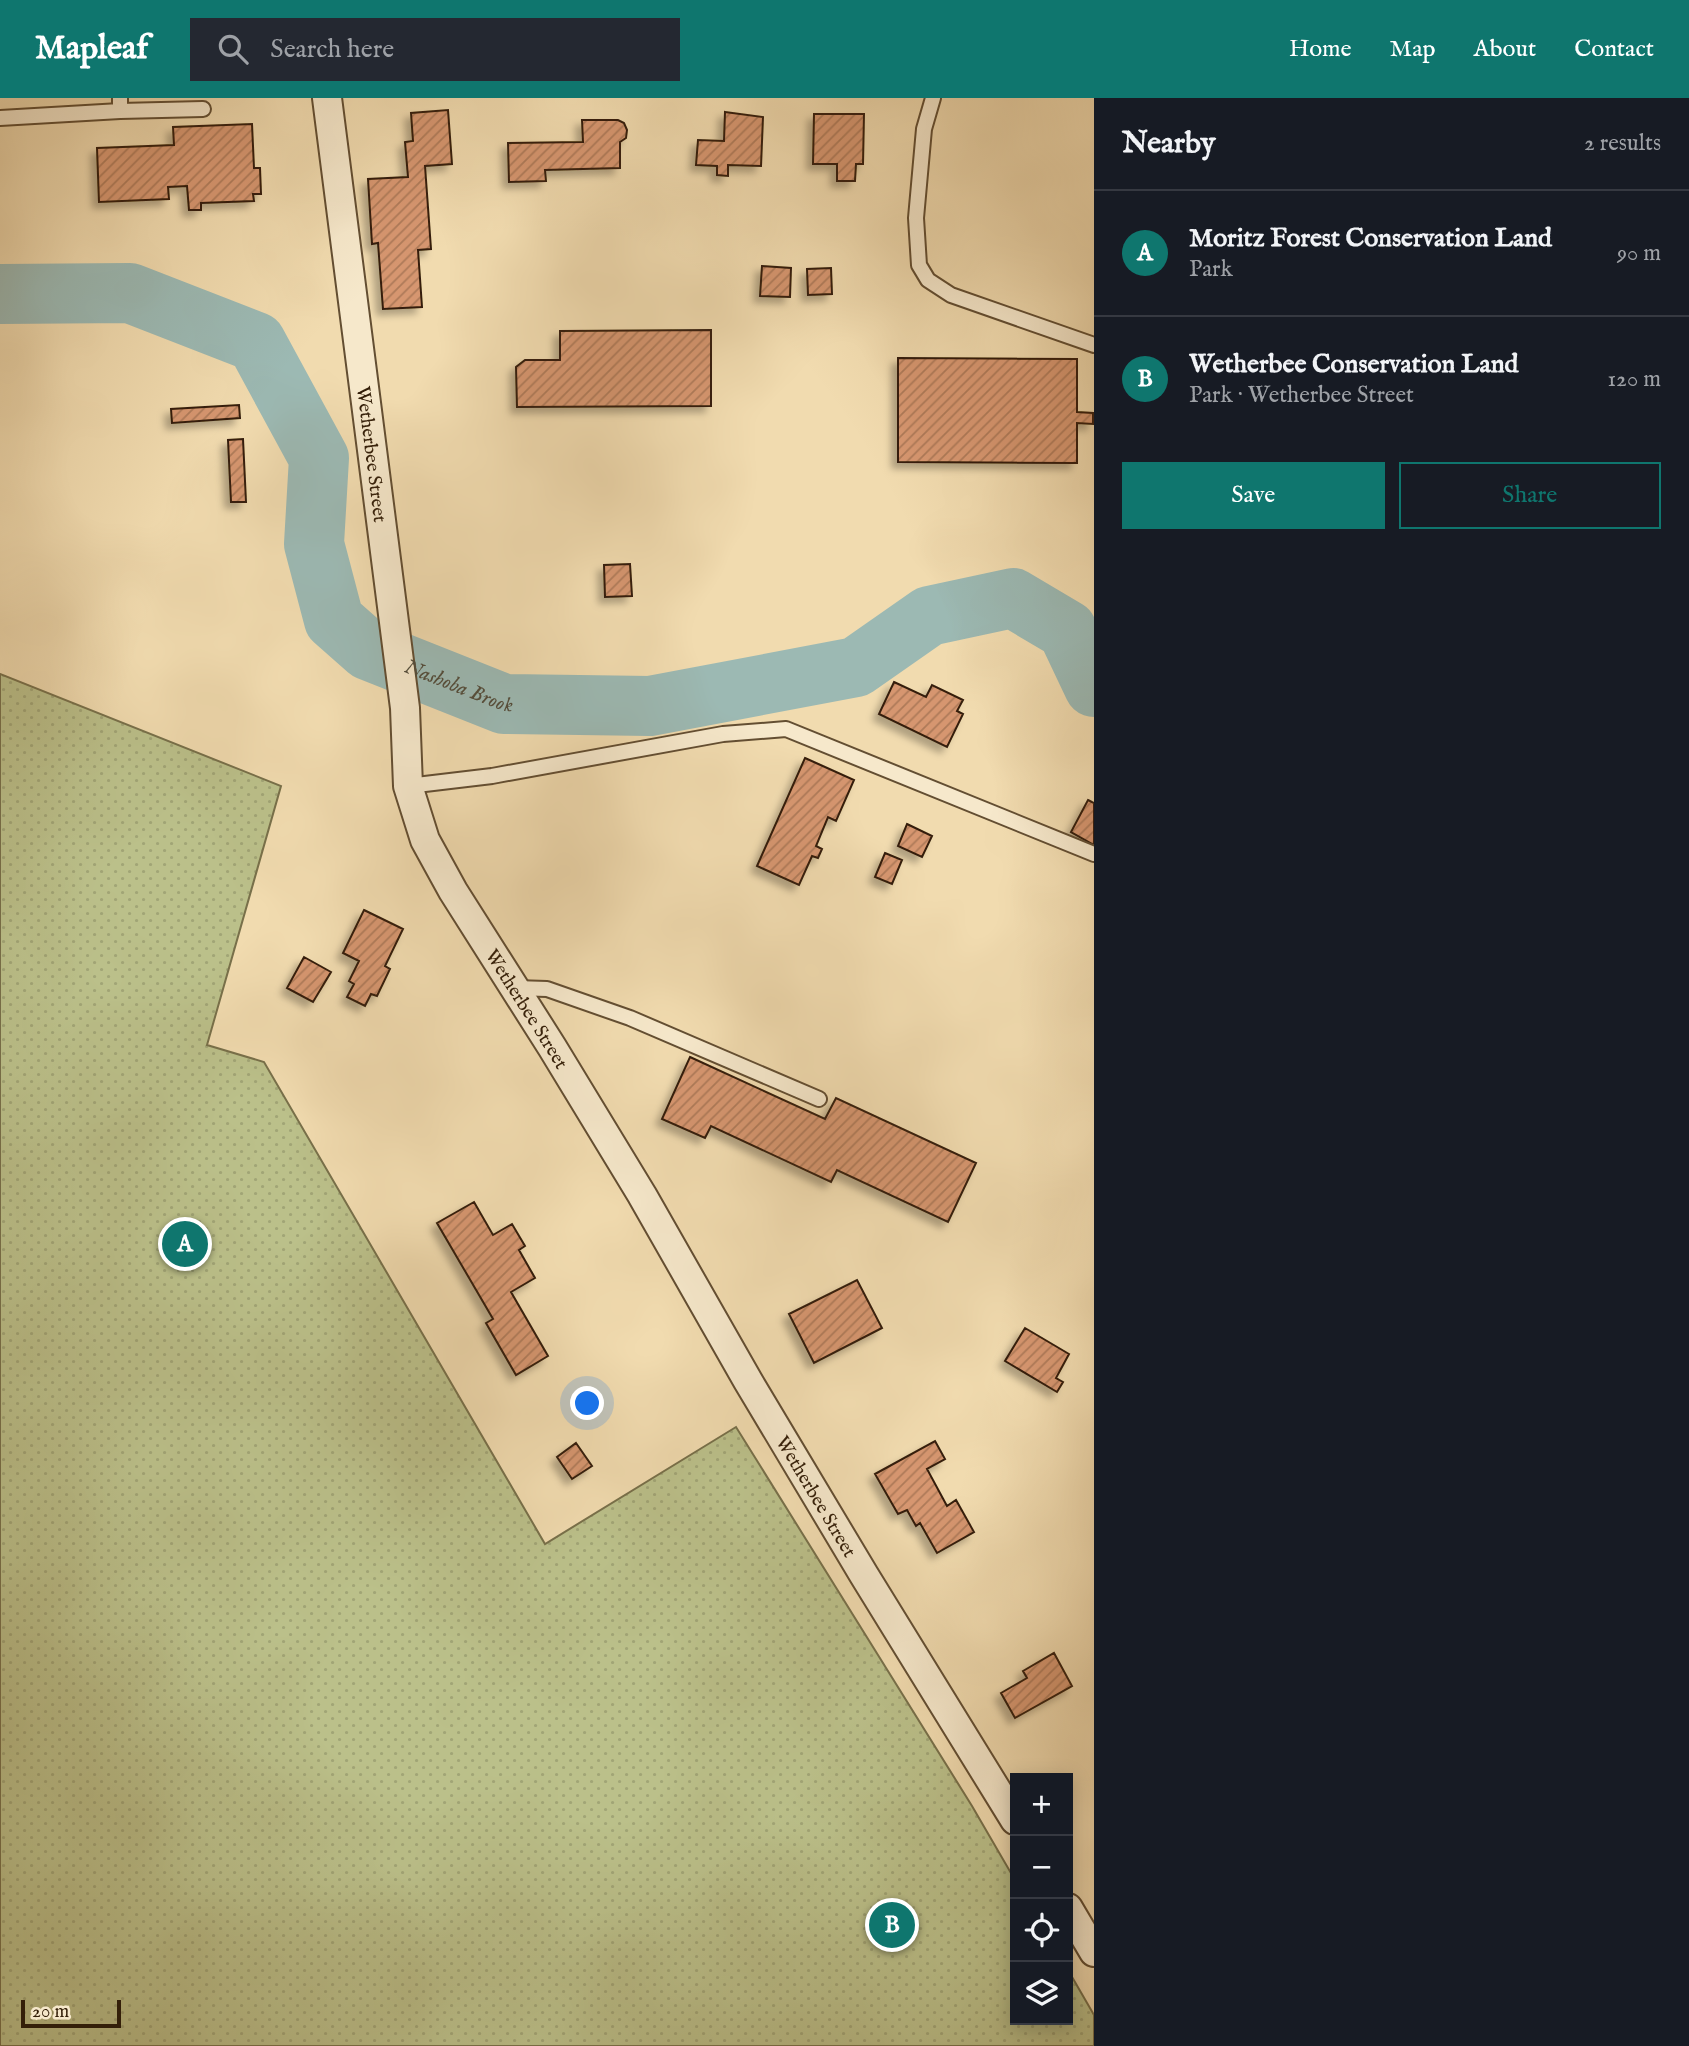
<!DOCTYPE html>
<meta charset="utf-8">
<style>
body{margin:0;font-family:"IM FELL English",serif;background:#242831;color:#f1f3f6}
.controls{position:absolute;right:21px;bottom:21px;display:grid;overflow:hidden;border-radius:0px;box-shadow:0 4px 18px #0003}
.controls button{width:63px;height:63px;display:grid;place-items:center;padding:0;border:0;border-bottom:2px solid #363941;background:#171b24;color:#f1f3f6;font:35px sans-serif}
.scale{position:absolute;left:21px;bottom:18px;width:100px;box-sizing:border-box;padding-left:7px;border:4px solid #341f09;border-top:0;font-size:19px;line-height:24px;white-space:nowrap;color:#341f09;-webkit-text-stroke:5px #f6e8cb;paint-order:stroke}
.you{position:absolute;left:588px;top:1306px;width:24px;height:24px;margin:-18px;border:5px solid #fff;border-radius:50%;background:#1a73e8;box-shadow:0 0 0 10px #1a73e833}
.badge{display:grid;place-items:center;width:46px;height:46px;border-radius:50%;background:#0f766e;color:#fff;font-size:23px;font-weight:700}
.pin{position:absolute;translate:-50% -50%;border:4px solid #fff;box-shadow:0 2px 7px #0006}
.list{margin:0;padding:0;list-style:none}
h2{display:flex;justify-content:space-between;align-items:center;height:91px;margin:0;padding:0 28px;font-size:30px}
h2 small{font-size:23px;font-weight:400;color:#9ea1a6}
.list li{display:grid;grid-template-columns:46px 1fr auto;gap:21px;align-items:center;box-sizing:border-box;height:126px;padding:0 28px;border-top:2px solid #363941}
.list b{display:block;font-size:26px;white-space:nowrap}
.list p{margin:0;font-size:23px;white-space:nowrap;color:#9ea1a6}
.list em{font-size:23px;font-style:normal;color:#9ea1a6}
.actions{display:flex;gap:14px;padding:21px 28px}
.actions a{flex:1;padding:16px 0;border:2px solid #0f766e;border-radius:0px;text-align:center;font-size:24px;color:#0f766e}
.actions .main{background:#0f766e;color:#fff}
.icon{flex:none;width:38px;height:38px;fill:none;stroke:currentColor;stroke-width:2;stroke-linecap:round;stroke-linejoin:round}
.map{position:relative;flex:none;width:1094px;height:1948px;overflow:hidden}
header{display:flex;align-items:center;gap:42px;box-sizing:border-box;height:98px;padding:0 35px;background:#0f766e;color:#fff}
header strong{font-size:33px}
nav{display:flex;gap:38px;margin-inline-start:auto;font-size:24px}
.search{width:490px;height:63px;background:#242831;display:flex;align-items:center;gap:18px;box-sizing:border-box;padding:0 24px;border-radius:0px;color:#9ea1a6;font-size:26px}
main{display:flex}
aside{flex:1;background:#171b24}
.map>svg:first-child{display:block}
.park{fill:url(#park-dots);stroke:#78704a;stroke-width:2}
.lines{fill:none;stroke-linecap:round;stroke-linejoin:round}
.river{stroke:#9cb9b3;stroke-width:60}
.building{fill:url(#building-hatch);stroke:#341f09;stroke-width:2;filter:url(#shadow)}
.service-casing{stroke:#634e32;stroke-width:18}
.minor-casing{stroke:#634e32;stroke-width:32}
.service{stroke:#f6e8cb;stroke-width:14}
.minor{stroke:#f6e8cb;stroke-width:28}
.labels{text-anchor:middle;stroke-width:7;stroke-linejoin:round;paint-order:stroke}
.street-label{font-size:19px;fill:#341f09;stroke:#f6e8cb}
.water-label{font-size:21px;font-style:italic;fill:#534d3c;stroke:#f6e8cb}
</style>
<header>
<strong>Mapleaf</strong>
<div class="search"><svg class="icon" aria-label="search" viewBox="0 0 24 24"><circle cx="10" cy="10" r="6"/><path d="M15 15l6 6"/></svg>Search here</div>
<nav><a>Home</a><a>Map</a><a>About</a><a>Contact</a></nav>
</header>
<main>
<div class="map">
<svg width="1094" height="1948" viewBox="0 0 1094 1948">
<defs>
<pattern id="park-dots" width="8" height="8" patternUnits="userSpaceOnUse" patternTransform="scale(1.75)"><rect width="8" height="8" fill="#bbc08a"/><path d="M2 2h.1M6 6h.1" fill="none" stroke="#a1a576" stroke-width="1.8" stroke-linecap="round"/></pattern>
<pattern id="building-hatch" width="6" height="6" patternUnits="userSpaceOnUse" patternTransform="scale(1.75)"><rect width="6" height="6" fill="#d6966f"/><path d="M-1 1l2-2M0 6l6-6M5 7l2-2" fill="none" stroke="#ae7a59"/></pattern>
<filter id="shadow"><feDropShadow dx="-6" dy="6" stdDeviation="3.5" flood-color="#0004"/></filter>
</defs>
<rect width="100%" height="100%" fill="#f1dbaf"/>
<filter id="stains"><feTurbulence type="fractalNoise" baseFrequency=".00286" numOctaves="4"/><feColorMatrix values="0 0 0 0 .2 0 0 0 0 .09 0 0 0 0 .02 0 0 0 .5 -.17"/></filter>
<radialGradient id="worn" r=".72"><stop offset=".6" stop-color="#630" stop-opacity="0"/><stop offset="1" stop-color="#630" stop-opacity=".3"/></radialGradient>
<path class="park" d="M 0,576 L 281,688 L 207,947 L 264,964 L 545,1446 L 736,1329 L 972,1708 L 1015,1782 L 1015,1922 L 1068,1922 L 1068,1872 L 1094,1917 L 1094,1948 L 0,1948 Z"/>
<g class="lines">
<path class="river" id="s1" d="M 0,196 L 130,195 L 256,244 L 319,360 L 314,446 L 334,522 L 368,552 L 504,606 L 650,608 L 856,569 L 929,518 L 1013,500 L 1067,532 L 1094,589"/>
</g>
<path class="building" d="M 448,12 L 452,66 L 425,68 L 431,151 L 418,152 L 422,209 L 383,211 L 378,145 L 372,146 L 368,81 L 408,79 L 405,44 L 413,43 L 411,15 Z
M 725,14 L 763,19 L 761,68 L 728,67 L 728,78 L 717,77 L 717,68 L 696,67 L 698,42 L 724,43 Z
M 814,16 L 864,16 L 863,66 L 856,66 L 855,83 L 837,83 L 837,66 L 813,66 Z
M 582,22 L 618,22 L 624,25 L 627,32 L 626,40 L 620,44 L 620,70 L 545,72 L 546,83 L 509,84 L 508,45 L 583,44 Z
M 252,26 L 254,70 L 260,70 L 261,96 L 253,96 L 254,103 L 201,105 L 201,112 L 189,112 L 187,88 L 168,89 L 169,101 L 99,104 L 97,50 L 174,47 L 173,29 Z
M 762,168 L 791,170 L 790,199 L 760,198 Z
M 831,170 L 832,196 L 808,197 L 807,171 Z
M 711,232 L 711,308 L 517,309 L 516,269 L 525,262 L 560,262 L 560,233 Z
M 898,260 L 1077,261 L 1077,314 L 1093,315 L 1093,326 L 1077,325 L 1077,365 L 898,364 Z
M 239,307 L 240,320 L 172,325 L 171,311 Z
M 243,341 L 246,404 L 231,404 L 228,342 Z
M 630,466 L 632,498 L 605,499 L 604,467 Z
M 894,584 L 926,599 L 932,587 L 963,602 L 957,613 L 963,616 L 947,649 L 879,616 Z
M 805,660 L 854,682 L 836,723 L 828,719 L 816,748 L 822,751 L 818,760 L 812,758 L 799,787 L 757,768 Z
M 1088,702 L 1094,705 L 1094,747 L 1071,734 Z
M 907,726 L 932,738 L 922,759 L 898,748 Z
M 885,755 L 902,762 L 892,786 L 875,779 Z
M 364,812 L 403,831 L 385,868 L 390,871 L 377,898 L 371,896 L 365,908 L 347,899 L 354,886 L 349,883 L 359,863 L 343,855 Z
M 304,859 L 331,874 L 313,904 L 287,890 Z
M 690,959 L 825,1021 L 836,1000 L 976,1065 L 948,1124 L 837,1072 L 831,1084 L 711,1028 L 705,1040 L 662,1021 Z
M 474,1104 L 493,1137 L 512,1126 L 525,1148 L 519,1152 L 535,1180 L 511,1194 L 548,1258 L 516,1277 L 486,1225 L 493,1221 L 437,1125 Z
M 857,1182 L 882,1230 L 814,1265 L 789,1216 Z
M 1025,1230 L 1069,1256 L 1056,1280 L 1063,1284 L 1057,1294 L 1005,1263 Z
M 935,1343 L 945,1361 L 927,1371 L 947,1408 L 956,1402 L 974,1434 L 937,1455 L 920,1425 L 916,1428 L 907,1412 L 898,1416 L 875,1376 Z
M 576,1345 L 592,1368 L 572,1381 L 557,1359 Z
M 1054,1555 L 1072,1588 L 1015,1620 L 1001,1595 L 1027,1580 L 1023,1573 Z"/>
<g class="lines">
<g class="service-casing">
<path id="service" d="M 933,0 L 924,31 L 916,120 L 919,167 L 928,182 L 951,197 L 1094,247
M 120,13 L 203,11
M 0,20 L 120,13 L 120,0
M 408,688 L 492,678 L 723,636 L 786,631 L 1094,756
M 515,890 L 547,891 L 630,920 L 819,1001"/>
</g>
<g class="minor-casing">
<g id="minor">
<path id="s2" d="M 327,0 L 405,610 L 408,688 L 425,742 L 453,793 L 552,949 L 642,1097 L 748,1283 L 864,1477 L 1015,1722"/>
<path d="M 1068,1810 L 1094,1854"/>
</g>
</g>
<use href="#service" class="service"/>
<use href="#minor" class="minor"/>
</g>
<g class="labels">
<g class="street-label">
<text dy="7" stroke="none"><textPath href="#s2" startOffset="359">Wetherbee Street</textPath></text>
<text dy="7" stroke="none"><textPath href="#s2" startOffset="947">Wetherbee Street</textPath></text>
<text dy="7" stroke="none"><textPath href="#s2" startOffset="1514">Wetherbee Street</textPath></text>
</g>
<g class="water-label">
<text dy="7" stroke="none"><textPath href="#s1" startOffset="705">Nashoba Brook</textPath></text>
</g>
</g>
<rect width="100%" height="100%" filter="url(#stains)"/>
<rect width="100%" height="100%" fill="url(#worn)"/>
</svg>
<div class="controls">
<button>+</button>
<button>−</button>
<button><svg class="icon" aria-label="locate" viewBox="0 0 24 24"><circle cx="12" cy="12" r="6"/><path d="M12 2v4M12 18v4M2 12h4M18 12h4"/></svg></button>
<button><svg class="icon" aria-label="layers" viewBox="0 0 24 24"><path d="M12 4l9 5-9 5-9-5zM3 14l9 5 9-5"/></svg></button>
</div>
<div class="scale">20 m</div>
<div class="you"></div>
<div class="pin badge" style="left:185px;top:1146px">A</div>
<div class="pin badge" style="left:892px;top:1827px">B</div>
</div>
<aside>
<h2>Nearby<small>2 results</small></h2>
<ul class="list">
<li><span class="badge">A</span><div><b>Moritz Forest Conservation Land</b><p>Park</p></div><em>90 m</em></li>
<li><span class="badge">B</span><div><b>Wetherbee Conservation Land</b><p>Park · Wetherbee Street</p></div><em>120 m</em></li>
</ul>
<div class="actions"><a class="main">Save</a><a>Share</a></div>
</aside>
</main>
